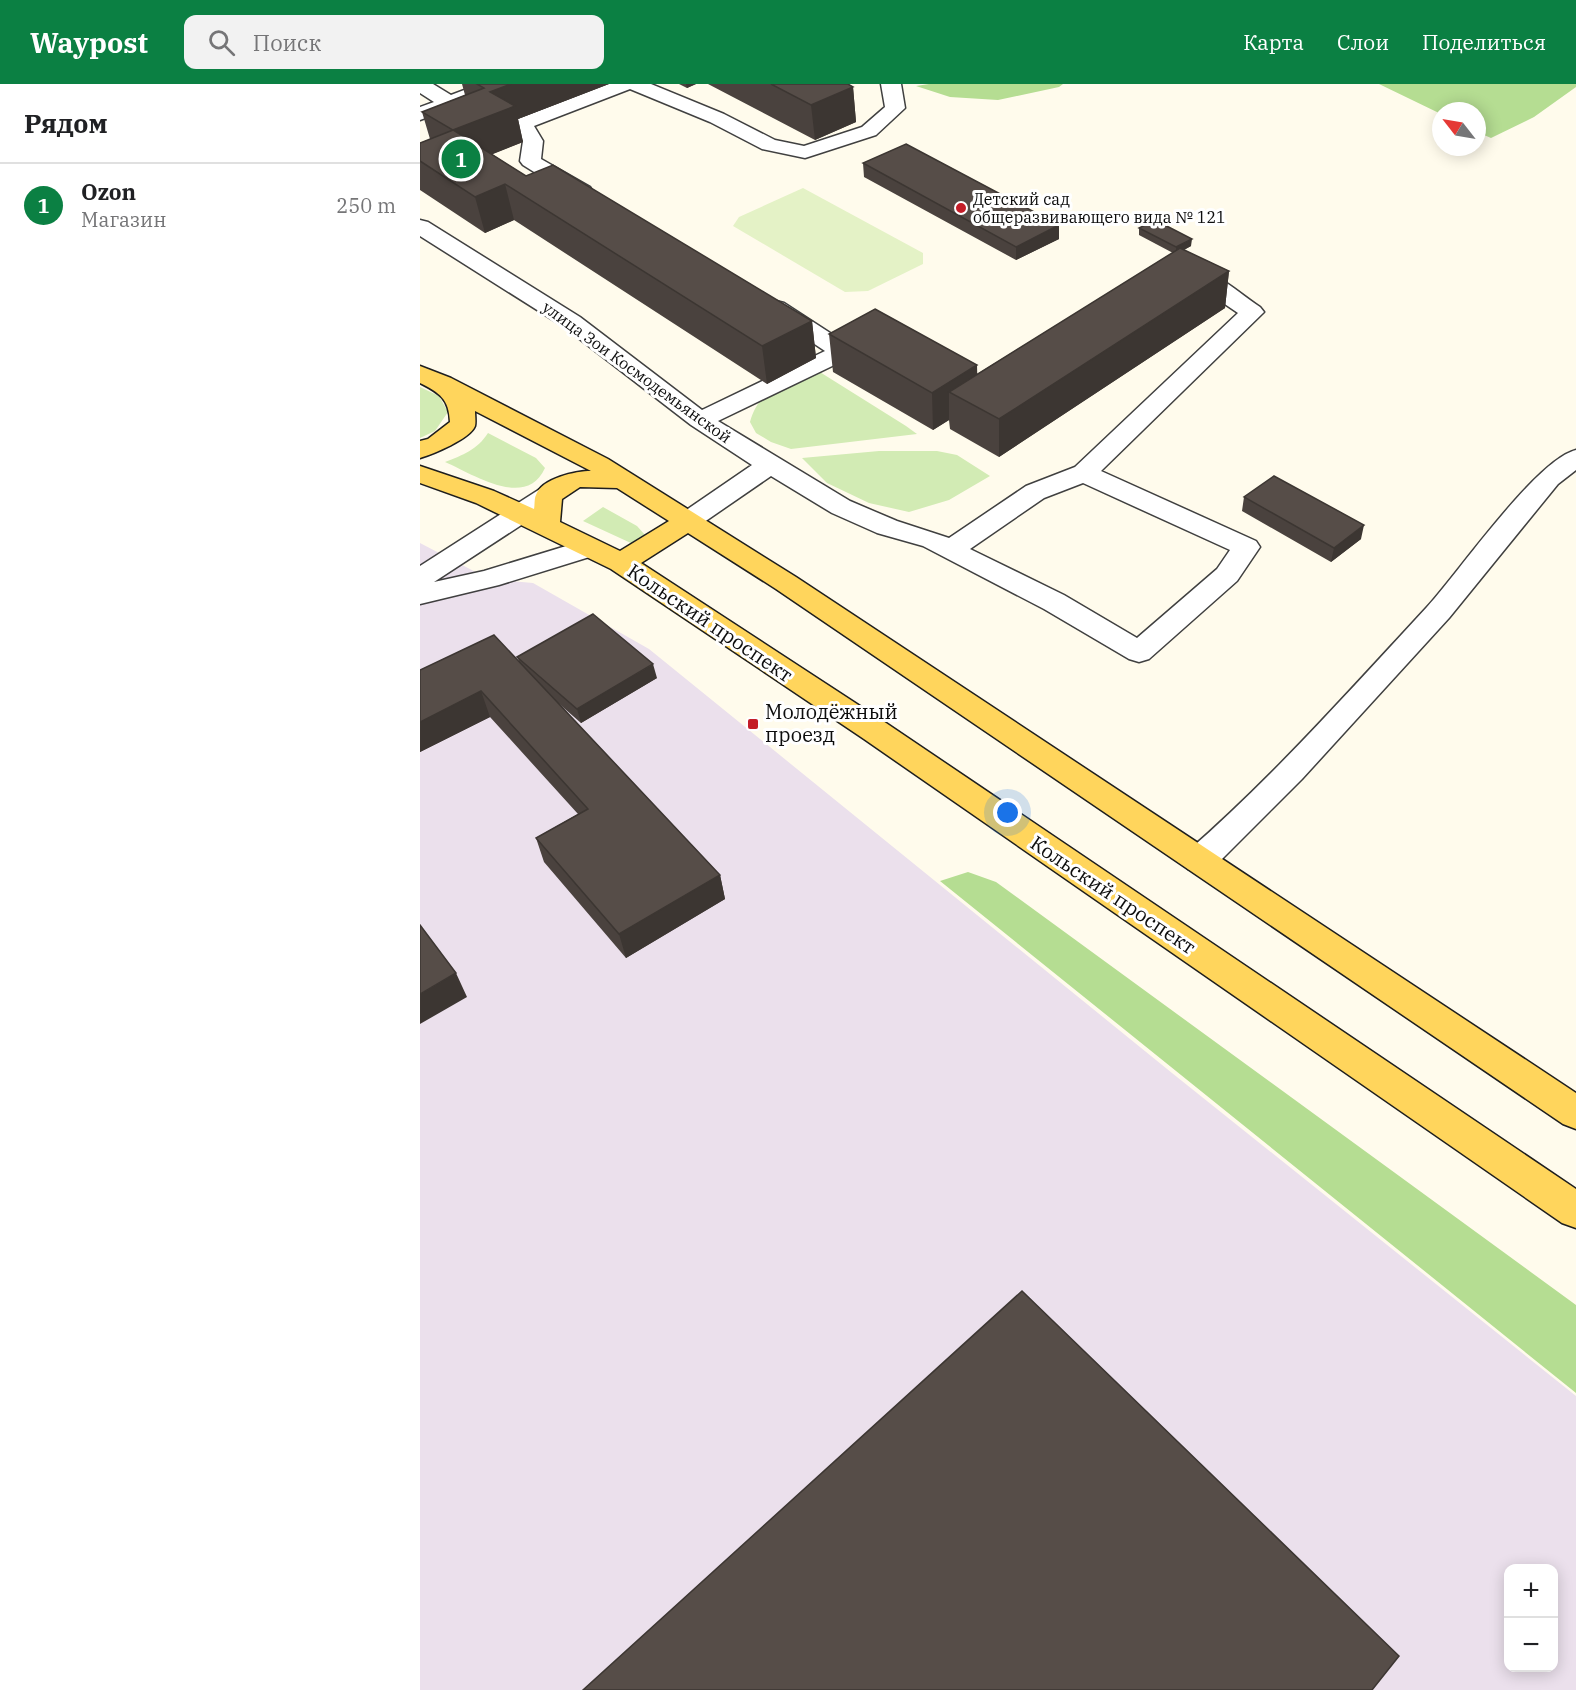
<!DOCTYPE html>
<html lang="ru">
<meta charset="utf-8">
<style>
body{margin:0;font-family:"IBM Plex Serif",serif;background:#f2f2f2;color:#202124}
.controls{position:absolute;right:18px;bottom:18px;display:grid;overflow:hidden;border-radius:12px;box-shadow:0 3px 15px #0003}
.controls button{width:54px;height:54px;display:grid;place-items:center;padding:0;border:0;border-bottom:2px solid #e0e0e0;background:#fff;color:#202124;font:30px sans-serif}
.compass{position:absolute;left:1012px;top:18px;width:54px;height:54px;border-radius:50%;background:#fff;box-shadow:0 3px 15px #0003;rotate:301deg}
.you{position:absolute;left:588px;top:729px;width:21px;height:21px;margin:-15px;border:4px solid #fff;border-radius:50%;background:#1a73e8;box-shadow:0 0 0 9px #1a73e833}
.badge{display:grid;place-items:center;width:39px;height:39px;border-radius:50%;background:#0b8043;color:#fff;font-size:20px;font-weight:700}
.pin{position:absolute;translate:-50% -50%;border:3px solid #fff;box-shadow:0 2px 6px #0006}
.list{margin:0;padding:0;list-style:none}
h2{display:flex;justify-content:space-between;align-items:center;height:78px;margin:0;padding:0 24px;font-size:26px}
h2 small{font-size:20px;font-weight:400;color:#757577}
.list li{display:grid;grid-template-columns:39px 1fr auto;gap:18px;align-items:center;box-sizing:border-box;height:84px;padding:0 24px;border-top:2px solid #e0e0e0}
.list b{display:block;font-size:22px;white-space:nowrap}
.list p{margin:0;font-size:20px;white-space:nowrap;color:#757577}
.list em{font-size:20px;font-style:normal;color:#757577}
.icon{flex:none;width:33px;height:33px;fill:none;stroke:currentColor;stroke-width:2;stroke-linecap:round;stroke-linejoin:round}
.map{position:relative;flex:none;width:1156px;height:1606px;overflow:hidden}
header{display:flex;align-items:center;gap:36px;box-sizing:border-box;height:84px;padding:0 30px;background:#0b8043;color:#fff}
header strong{font-size:28px}
nav{display:flex;gap:33px;margin-inline-start:auto;font-size:21px}
.search{width:420px;height:54px;background:#f2f2f2;display:flex;align-items:center;gap:15px;box-sizing:border-box;padding:0 21px;border-radius:12px;color:#757577;font-size:22px}
main{display:flex}
aside{flex:1;background:#fff}
.map>svg:first-child{display:block}
.industrial{fill:#ebe0ec;fill-rule:evenodd}
.green{fill:#d2ebb4}
.forest{fill:#b5dd92}
.pitch{fill:#e4f2c6}
.lines{fill:none;stroke-linecap:round;stroke-linejoin:round}
.minor-casing{stroke:#404040;stroke-width:3}
.major-casing{stroke:#1e1e1e;stroke-width:3}
.minor{fill:#fff;fill-rule:evenodd}
.major{fill:#ffd55c;fill-rule:evenodd}
.wall{fill:#4a423e}
.shaded-wall{fill:#3c3632}
.building{fill:#564d48;stroke:#3c3632;stroke-width:1.5}
.poi-dot{fill:#c41d28;stroke:#fff;stroke-width:2}
.labels{text-anchor:middle;stroke-width:6;stroke-linejoin:round;paint-order:stroke}
.far-poi-label{font-size:16px;fill:#0d0d0d;stroke:#fff;text-anchor:start}
.far-street-label{font-size:16px;fill:#0d0d0d;stroke:#fff}
.street-label{font-size:20px;fill:#0d0d0d;stroke:#fff}
.poi-label{font-size:20px;fill:#0d0d0d;stroke:#fff;text-anchor:start}
</style>
<header>
<strong>Waypost</strong>
<div class="search"><svg class="icon" aria-label="search" viewBox="0 0 24 24"><circle cx="10" cy="10" r="6"/><path d="M15 15l6 6"/></svg>Поиск</div>
<nav><a>Карта</a><a>Слои</a><a>Поделиться</a></nav>
</header>
<main>
<aside>
<h2>Рядом<small></small></h2>
<ul class="list">
<li><span class="badge">1</span><div><b>Ozon</b><p>Магазин</p></div><em>250 m</em></li>
</ul>
</aside>
<div class="map">
<svg width="1156" height="1606" viewBox="0 0 1156 1606">
<rect width="100%" height="100%" fill="#fffbec"/>
<path class="industrial" d="M 0,459 L 69,495 L 113,499 L 229,565 L 752,989 L 1156,1312 L 1156,1606 L 0,1606 ZM 1088,1484 L 1134,1484 L 1134,1584 L 1088,1584 Z"/>
<path class="green" d="M 395,285 L 486,342 L 497,350 L 371,365 L 351,358 L 336,349 L 330,338 C 339,304 366,298 395,285 Z
M 0,303 L 19,312 L 28,328 L 15,347 L 0,354 Z
M 68,349 L 116,374 L 125,384 C 106,426 53,390 25,378 C 43,371 57,366 68,349 Z
M 459,367 L 517,367 L 537,371 L 570,392 L 529,416 L 489,428 L 449,419 L 407,399 L 382,374 Z
M 183,423 L 217,442 L 225,451 L 213,460 L 163,437 Z"/>
<path class="forest" d="M 509,0 L 643,0 L 639,3 L 578,16 L 530,13 L 496,2 Z
M 959,0 L 1156,0 L 1156,3 L 1114,33 L 1071,54 L 1057,48 L 1057,27 L 1021,27 L 1021,30 Z
M 548,788 L 576,798 L 1156,1221 L 1156,1309 L 520,797 Z"/>
<path class="pitch" d="M 383,104 L 503,169 L 503,180 L 448,207 L 425,208 L 313,142 L 319,133 Z"/>
<g class="lines">
<g class="minor-casing">
<path id="minor" d="M 0,0 L 13,0 L 31,11 L 60,0 L 88,0 L 85,4 L 0,36 L 0,23 L 14,18 L 0,9 Z
M 188,0 L 231,0 L 304,30 L 355,56 L 384,62 L 442,43 L 465,23 L 461,0 L 481,0 L 485,24 L 456,51 L 385,74 L 342,65 L 290,38 L 210,5 L 114,42 L 123,57 L 121,75 L 170,103 L 173,108 L 170,113 L 162,114 L 154,113 L 103,81 L 100,77 L 103,57 L 92,40 L 95,36 Z
M 0,136 L 8,138 L 160,233 L 282,326 L 405,267 L 348,229 L 344,224 L 348,219 L 356,217 L 364,219 L 424,258 C 436,253 446,246 460,249 L 464,254 L 460,259 L 298,337 L 430,417 L 477,437 L 529,454 L 606,402 L 655,383 L 818,229 L 768,195 L 759,192 L 756,187 L 759,182 C 783,176 820,210 840,223 L 844,228 L 681,387 L 836,457 L 840,463 L 817,497 L 729,575 L 719,578 L 709,575 L 624,525 L 503,462 L 457,449 L 412,429 L 351,392 L 277,443 L 268,445 L 259,443 L 255,437 L 259,431 L 332,381 L 271,341 L 144,243 L 0,152 ZM 663,399 L 810,466 L 797,485 L 717,554 L 644,511 L 550,465 L 624,414 Z
M 1156,366 L 1156,386 L 1138,400 L 1029,534 L 882,695 L 792,785 L 780,788 L 768,785 L 764,776 L 768,767 C 854,692 930,606 1007,523 C 1039,488 1116,376 1156,366 Z
M 129,403 L 138,405 L 142,411 L 138,417 L 14,498 L 64,487 L 169,455 L 179,458 L 183,464 L 179,470 L 79,501 L 0,520 L 0,482 L 120,405 Z"/>
</g>
<g class="major-casing">
<path id="major" d="M 0,282 L 31,294 L 188,375 L 376,493 L 1156,1009 L 1156,1045 L 1143,1040 L 356,505 L 268,449 L 221,479 L 466,639 L 1156,1105 L 1156,1144 L 1142,1139 L 444,655 L 191,485 L 56,419 L 0,399 L 0,382 L 74,407 L 114,425 C 115,421 114,415 116,411 C 122,394 156,387 171,387 L 55,327 C 55,331 56,338 55,342 C 50,355 13,370 0,374 L 0,357 L 8,355 L 30,338 C 29,315 20,309 0,299 ZM 160,403 L 197,404 L 249,437 L 200,467 L 140,438 L 142,415 Z"/>
</g>
<use href="#minor" class="minor"/>
<use href="#major" class="major"/>
</g>
<path class="wall" d="M 42,0 L 189,0 L 98,35 L 103,58 L 72,70 L 106,92 L 392,237 L 396,274 L 347,300 L 94,136 L 65,149 L 0,106 L 0,59 L 10,55 L 2,28 L 45,11 Z
M 259,0 L 276,0 L 267,4 Z
M 288,0 L 428,0 L 433,3 L 436,38 L 395,56 Z
M 443,79 L 639,155 L 596,176 L 444,93 Z
M 719,144 L 771,162 L 764,166 L 809,187 L 805,224 L 579,373 L 530,345 L 529,336 L 513,346 L 413,288 L 409,250 L 557,290 L 753,169 L 719,151 Z
M 824,413 L 941,455 L 911,478 L 822,427 Z
M 97,573 L 237,594 L 161,639 L 137,618 L 300,791 L 305,815 L 206,874 L 124,778 L 116,754 L 158,730 L 70,633 L 0,668 L 0,586 L 99,577 Z"/>
<path class="shaded-wall" d="M 91,0 L 189,0 L 98,35 L 103,58 L 43,82 L 33,46 L 70,8 Z
M 266,0 L 276,0 L 267,4 Z
M 433,3 L 436,38 L 395,56 L 391,21 Z
M 85,100 L 94,136 L 65,149 L 55,113 Z
M 639,141 L 639,155 L 596,176 L 596,163 Z
M 772,155 L 771,162 L 756,170 L 756,163 Z
M 809,187 L 805,224 L 579,373 L 579,335 Z
M 392,237 L 396,274 L 347,300 L 342,262 Z
M 557,281 L 558,319 L 529,308 L 529,336 L 513,346 L 512,309 Z
M 944,441 L 941,455 L 911,478 L 914,464 Z
M 233,580 L 237,594 L 161,639 L 157,625 Z
M 61,607 L 70,633 L 0,668 L 0,638 Z
M 300,791 L 305,815 L 206,874 L 199,850 Z
M 36,889 L 47,913 L 0,940 L 0,910 Z"/>
<path class="building" d="M 57,0 L 91,0 L 70,8 L 95,22 L 33,46 L 106,92 L 133,81 L 392,237 L 342,262 L 85,100 L 55,113 L 0,77 L 0,59 L 33,46 L 2,28 L 64,4 Z
M 351,0 L 428,0 L 433,3 L 391,21 Z
M 486,60 L 639,141 L 596,163 L 443,79 Z
M 735,136 L 772,155 L 756,163 L 719,144 Z
M 760,164 L 809,187 L 579,335 L 529,308 Z
M 455,225 L 557,281 L 512,309 L 409,250 Z
M 854,392 L 944,441 L 914,464 L 824,413 Z
M 173,530 L 233,580 L 157,625 L 97,573 Z
M 74,551 L 300,791 L 199,850 L 116,754 L 168,725 L 61,607 L 0,638 L 0,586 Z
M 0,841 L 36,889 L 0,910 Z
M 602,1207 L 979,1572 L 952,1606 L 163,1606 Z"/>
<g class="poi-dot">
<circle cx="541" cy="124" r="6"/>
<rect x="327" y="634" width="12" height="12" rx="3"/>
</g>
<g class="labels">
<g class="far-poi-label">
<text x="553" y="121">Детский сад<tspan x="553" dy="18">общеразвивающего вида № 121</tspan></text>
</g>
<g class="far-street-label">
<text transform="translate(217 288) rotate(36)" y="6">улица Зои Космодемьянской</text>
</g>
<g class="street-label">
<text transform="translate(290 539) rotate(34)" y="7">Кольский проспект</text>
<text transform="translate(693 811) rotate(34)" y="7">Кольский проспект</text>
</g>
<g class="poi-label">
<text x="345" y="635">Молодёжный<tspan x="345" dy="23">проезд</tspan></text>
</g>
</g>
</svg>
<div class="controls">
<button>+</button>
<button>−</button>
</div>
<svg class="compass" viewBox="-18 -18 36 36"><path d="M0-13l5 13h-10z" fill="#e53935"/><path d="M0 13l5-13h-10z" fill="#757577"/></svg>
<div class="you"></div>
<div class="pin badge" style="left:41px;top:75px">1</div>
</div>
</main>
